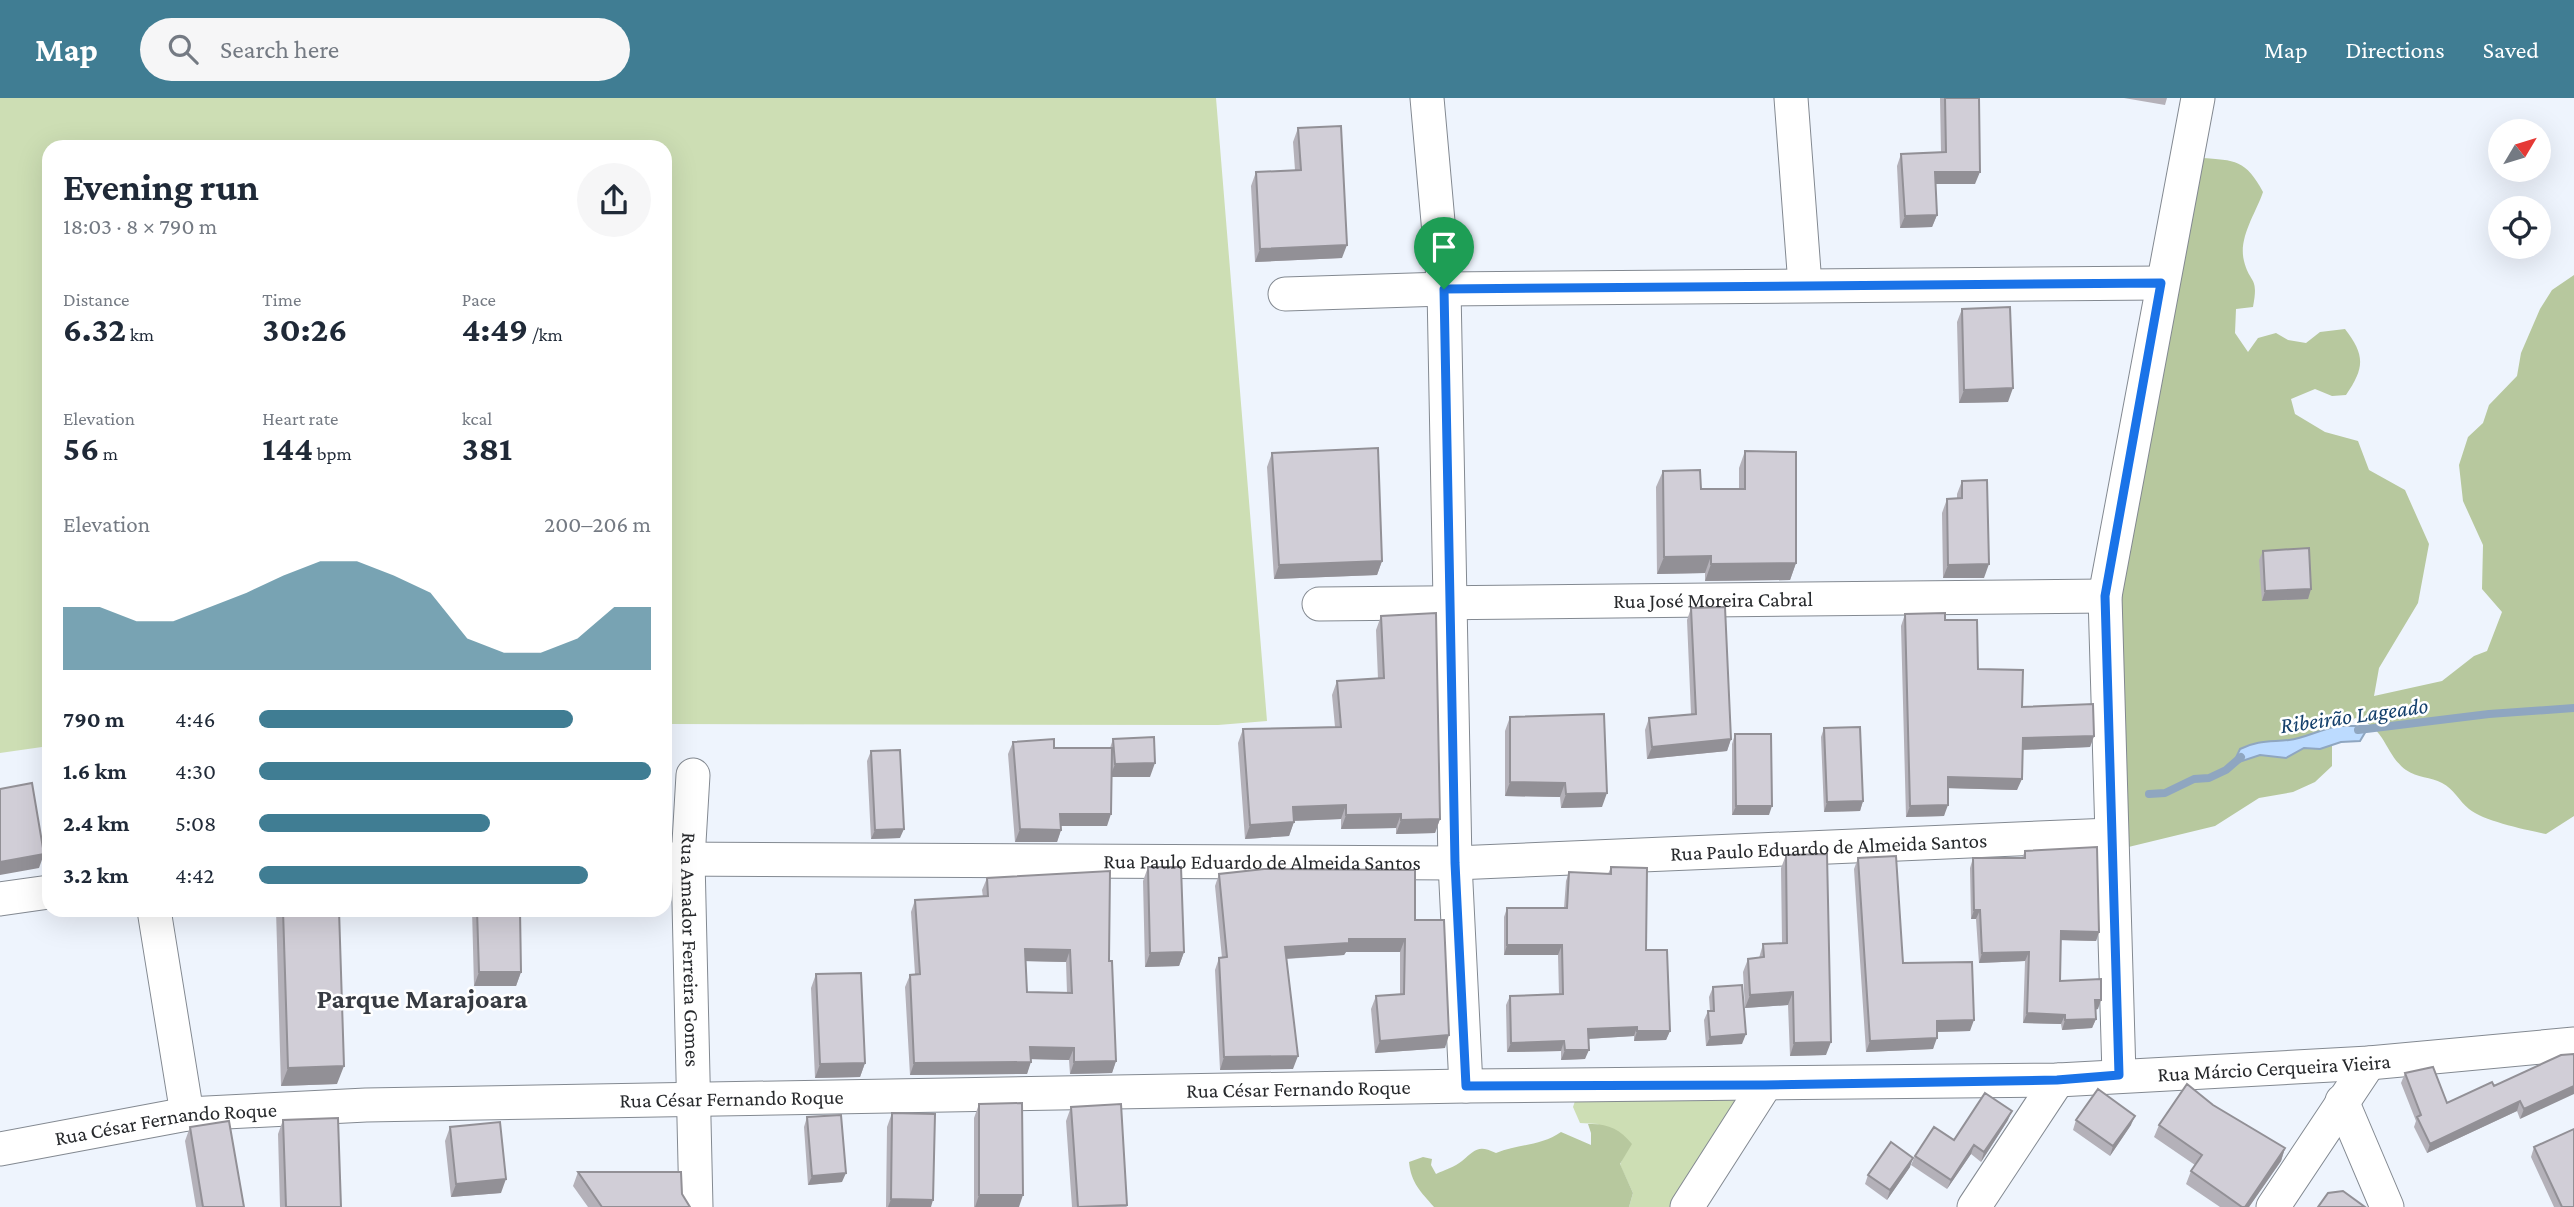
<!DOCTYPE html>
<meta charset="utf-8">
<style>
:root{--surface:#fff;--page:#f6f6f7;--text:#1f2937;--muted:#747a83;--accent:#407d93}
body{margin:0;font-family:"Crimson Pro",serif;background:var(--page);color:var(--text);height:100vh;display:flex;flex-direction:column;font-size:26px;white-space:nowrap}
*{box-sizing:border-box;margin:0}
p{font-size:23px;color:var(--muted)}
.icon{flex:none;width:38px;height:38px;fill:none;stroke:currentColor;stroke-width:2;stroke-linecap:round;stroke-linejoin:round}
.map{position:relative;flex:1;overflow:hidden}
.panel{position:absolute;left:42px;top:42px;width:630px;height:777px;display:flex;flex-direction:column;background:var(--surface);border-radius:21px;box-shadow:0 7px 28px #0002}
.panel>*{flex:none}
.needle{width:46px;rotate:52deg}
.fabs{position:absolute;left:2488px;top:21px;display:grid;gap:14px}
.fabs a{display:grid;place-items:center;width:63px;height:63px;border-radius:50%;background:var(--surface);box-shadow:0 7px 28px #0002;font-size:35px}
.pin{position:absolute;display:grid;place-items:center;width:60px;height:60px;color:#fff;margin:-72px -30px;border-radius:50% 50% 50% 0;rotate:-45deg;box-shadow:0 0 7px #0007}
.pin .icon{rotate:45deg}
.round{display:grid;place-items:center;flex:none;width:74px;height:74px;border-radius:37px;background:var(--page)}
.summary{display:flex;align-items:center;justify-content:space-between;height:119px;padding:0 21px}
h1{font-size:38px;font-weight:700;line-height:52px}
.metrics{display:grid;grid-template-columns:repeat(3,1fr);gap:10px;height:119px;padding:7px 21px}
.metrics div{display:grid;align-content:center}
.metrics b{font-size:35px;font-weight:700}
.metrics small{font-size:19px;font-weight:400}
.metrics p{font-size:19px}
.chart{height:196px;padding:14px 21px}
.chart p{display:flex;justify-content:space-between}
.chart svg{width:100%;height:126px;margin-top:7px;fill:var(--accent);opacity:.7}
ul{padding:0 21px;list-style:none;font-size:23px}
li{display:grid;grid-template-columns:112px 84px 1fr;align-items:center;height:52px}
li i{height:18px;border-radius:9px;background:var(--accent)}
header{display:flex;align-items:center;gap:42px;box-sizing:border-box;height:98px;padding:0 35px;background:var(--accent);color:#fff}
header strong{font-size:33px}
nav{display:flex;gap:38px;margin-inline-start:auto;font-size:24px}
.search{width:490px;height:63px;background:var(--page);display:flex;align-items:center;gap:18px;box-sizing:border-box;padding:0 24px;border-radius:38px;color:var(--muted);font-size:26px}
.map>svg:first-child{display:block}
.green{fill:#cddeb4}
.forest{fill:#b7c89e}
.water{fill:#bcdbff;stroke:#8fa6c0;stroke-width:2}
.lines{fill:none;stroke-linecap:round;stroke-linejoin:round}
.stream{stroke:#8fa6c0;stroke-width:8}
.minor-casing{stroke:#838991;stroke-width:35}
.minor{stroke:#fff;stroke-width:33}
.wall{fill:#b4b1b9;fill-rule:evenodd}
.shaded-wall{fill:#929096}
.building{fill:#d1ced7;stroke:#929096;stroke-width:2;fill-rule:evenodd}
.route-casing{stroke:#fff;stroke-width:14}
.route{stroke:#1a73e8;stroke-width:9}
.labels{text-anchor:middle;stroke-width:5;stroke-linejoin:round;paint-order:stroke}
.street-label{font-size:21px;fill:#27292c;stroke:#fff}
.water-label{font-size:23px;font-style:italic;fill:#133f6b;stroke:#fff}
.district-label{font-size:28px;font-weight:bold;fill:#373b42;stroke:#fff}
</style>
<header>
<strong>Map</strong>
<div class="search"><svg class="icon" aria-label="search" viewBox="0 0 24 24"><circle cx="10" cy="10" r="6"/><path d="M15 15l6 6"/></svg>Search here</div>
<nav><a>Map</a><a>Directions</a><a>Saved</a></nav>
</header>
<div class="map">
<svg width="2574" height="1109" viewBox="0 0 2574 1109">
<rect width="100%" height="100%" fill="#eef4fd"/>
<path class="green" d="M0,0H1216L1267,623L1218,627L665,626V49H49V648L0,655Z
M1765,987L1687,1109H1629L1633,1095L1620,1067L1625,1054L1598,1026L1580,1025L1573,1009L1576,1000Z"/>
<path class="forest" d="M2201,60C2235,62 2246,62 2263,94C2256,115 2238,140 2244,163C2250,187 2259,177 2253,209L2236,211L2235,235L2248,254L2258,240L2276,235L2288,242L2306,245L2320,234L2345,231C2365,257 2365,269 2346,297L2332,298L2315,291L2291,301L2295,316L2325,334L2358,343L2369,372L2405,392L2429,446L2418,505L2379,570L2374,598L2442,583L2474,558L2487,553L2502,514L2482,491L2483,447L2463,403L2459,367L2468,339L2483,325L2489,307L2517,278L2521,255L2540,211L2552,192L2574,177V718L2546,736C2527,732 2483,723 2469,711C2459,703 2454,691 2442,685C2431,679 2417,680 2406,672C2384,656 2386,628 2355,620L2332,647V668L2315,684L2293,694L2259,700L2215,728L2112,753L2105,498Z
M1588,1026C1607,1025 1620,1031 1632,1046L1620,1066L1633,1095L1629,1109H1434C1421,1094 1411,1085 1409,1064L1423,1059L1432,1061L1431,1067L1436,1076C1444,1072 1455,1069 1462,1063C1475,1052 1478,1046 1496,1055C1518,1046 1541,1048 1561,1034L1591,1047V1035Z"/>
<path class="water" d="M2338,628H2369L2360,643L2341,644L2320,651L2304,650L2286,660L2260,657L2233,666L2240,651C2258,642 2270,644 2289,642C2305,640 2321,631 2338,628Z"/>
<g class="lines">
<path class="stream" d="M2358,632L2489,616L2574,610
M2149,696L2165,695L2194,681L2209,680L2226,672L2241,659"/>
<g class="minor-casing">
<g id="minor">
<path d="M1427,0L1444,191L1455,765L1466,988"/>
<path d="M1791,0L1805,187"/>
<path d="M1285,196L1444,191L2161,185"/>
<path id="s1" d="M1319,506L2105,498"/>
<path id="s2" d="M693,677L688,761L696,1109"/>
<path id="s3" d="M665,761L1455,765L2111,737"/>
<path d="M0,801L49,794"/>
<path d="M154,812L187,1016"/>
<path d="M2119,977L2105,498L2198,0"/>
<path d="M2342,1003L2387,1109"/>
<path id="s4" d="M0,1051L187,1016L366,1007L1466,988L2058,982L2369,965L2574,946"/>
<path d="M1687,1109L1765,987"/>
<path d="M1974,1109L2058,982"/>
<path d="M2273,1109L2369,965"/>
</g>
</g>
<use href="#minor" class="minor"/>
</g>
<path class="wall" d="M1940,0H1979L1975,86H1935L1937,117L1932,129L1900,130L1897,68L1901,56L1941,54Z
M2124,0H2167L2165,7Z
M1298,30L1342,160L1255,164L1251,88L1256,74L1295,72L1293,44Z
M1962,211L2008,304L1959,305L1957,224Z
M1745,353L1796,465L1790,482L1705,483V475L1657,476L1656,389L1663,373L1701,391H1739V370Z
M1272,355L1382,463L1377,477L1274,481L1267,369Z
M1962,383L1984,480H1943L1942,415L1947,401L1957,400V396Z
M2263,453L2311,491L2308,501L2262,503L2259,462Z
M1691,510L1731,641L1727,653L1647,661L1645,632L1649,620L1691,616L1687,522Z
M1905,516L1945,522L1978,571L2022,609L2094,638L2090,649L2023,652L2017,692L1948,690L1944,718L1906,719L1901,528Z
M1381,518L1440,721L1435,735L1396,736V730L1341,731V721L1294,723L1289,738L1245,741L1238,645L1243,631L1335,629L1332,597L1337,583L1378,581L1376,532Z
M1510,619L1602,709L1561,710L1560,699L1505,698V633Z
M1824,630L1863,703L1860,713L1824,714L1821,639Z
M1735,636L1769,717H1732V646Z
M1113,641L1150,679H1111L1107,728H1061V732L1057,744H1015L1008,656L1013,644L1054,650H1110Z
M871,653L900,740L871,741L867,663Z
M2025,753L2099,834L2096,843L2061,842L2060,883L2098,911L2095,912L2096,921L2092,930L2062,932L2061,926L2023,925L2025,863L1979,865L1976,821H1971L1970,770L1973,760H2022Z
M1786,757L1826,957L1790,958L1788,907L1745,910L1743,874L1748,861L1759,860L1763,846L1782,845L1781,770Z
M1858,760L1903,865L1970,933L1937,934L1933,951L1866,954L1854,771Z
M1148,769L1184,854L1179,868L1145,869L1143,783Z
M1611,769L1646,852L1670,933L1666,942L1634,943V938L1588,941L1585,961L1561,962V953L1507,954L1506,907L1510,898L1559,896L1558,857H1504V819L1507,810H1564L1566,783L1569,774L1608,776Z
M1219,776L1415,822L1445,950L1375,955L1371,911L1376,898L1400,897V854H1346L1344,857L1286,861L1293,971L1220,972L1215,872L1219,860H1222L1215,788Z
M987,780L1109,863L1116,963L1112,975L1070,976L1069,962L1031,961L1027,976L910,977L905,889L910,877L915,876L911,814L915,802L983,799L982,792ZM1026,863L1066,864L1067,895L1027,894Z
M276,812H339L337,986L281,988Z
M472,812H520L521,874L516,888H474Z
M816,876L865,965L860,979L815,980L811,890Z
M1713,889L1742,946L1706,948L1704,922L1708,913H1710L1709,899Z
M2561,957L2520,1021L2517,1013L2427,1055L2414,1029L2416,1023L2401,985L2405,975L2447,1005L2494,988Z
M979,1006L1019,1109H974V1020Z
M1071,1009L1127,1109H1072L1066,1023Z
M892,1015L931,1109H886L887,1029Z
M807,1019L842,1084L808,1087L804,1029Z
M283,1022L341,1109H280L278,1036Z
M2008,1022L1981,1064L1971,1056L1947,1091L1911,1067L1915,1058Z
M2076,1022L2131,1027L2110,1058L2073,1032Z
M2159,1027L2285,1050L2281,1063L2249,1109H2220L2186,1086L2191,1073L2195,1067L2154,1039Z
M190,1029L244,1109H196L185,1043Z
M450,1029L501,1095L451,1099L445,1043Z
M2534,1049L2574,1109H2554L2531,1059Z
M1910,1069L1887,1102L1865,1086L1868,1077Z
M578,1074L682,1096L690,1109H588L573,1088Z"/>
<path class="shaded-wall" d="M1935,74H1980L1975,86H1930Z
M1937,117L1932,129L1900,130L1905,118Z
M1347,147L1342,160L1255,164L1260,151Z
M2013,290L2008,304L1959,305L1964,292Z
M1711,458L1705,475L1657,476L1664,459Z
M1382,463L1377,477L1274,481L1279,467Z
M1796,465L1790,482L1705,483L1711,466Z
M1989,466L1984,480H1943L1948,467Z
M2311,491L2308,501L2262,503L2265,493Z
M2094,638L2090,649L2019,652L2023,640Z
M1731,641L1727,653L1647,661L1652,649Z
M1155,665L1150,679H1110L1115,666Z
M1948,679L2022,681L2017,692L1944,690Z
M1510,684L1565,685L1560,699L1505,698Z
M1607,695L1602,709L1561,710L1566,696Z
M1863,703L1860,713L1824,714L1827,704Z
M1346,707L1341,721L1288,723L1293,709Z
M1948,707L1944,718L1906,719L1910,708Z
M1736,708H1772L1769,717H1732Z
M1060,716H1111L1107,728H1055Z
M1401,716L1396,730L1341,731L1346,717Z
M1440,721L1435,735L1396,736L1401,722Z
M1294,724L1289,738L1245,741L1250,727Z
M904,731L900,740L871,741L875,732Z
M1020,731L1061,732L1057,744H1015Z
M44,756L39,770L0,777V764Z
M1974,812H1980L1976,821H1971Z
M2061,833L2099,834L2096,843L2058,842Z
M1349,841H1405L1400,854H1346L1344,857L1280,861L1285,849Z
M1507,847H1562L1558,857H1504Z
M1025,851L1070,852L1066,864L1021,863Z
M1184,854L1179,868L1145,869L1150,855Z
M2029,854L2025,863L1979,865L1982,855Z
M479,874H521L516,888H474Z
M1793,894L1788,907L1745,910L1750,897Z
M2095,902H2101L2098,911L2091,912Z
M2027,915L2065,917L2061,926L2023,925Z
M2096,921L2092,930L2062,932L2065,922Z
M1974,922L1970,933L1933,934L1937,923Z
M1637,929L1634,938L1585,941L1588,931Z
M1637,933H1670L1666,942L1634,943Z
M1746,936L1742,946L1706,948L1710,939Z
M1449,937L1445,950L1375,955L1380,943Z
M1937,940L1933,951L1866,954L1870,943Z
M1564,943L1561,953L1507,954L1511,945Z
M1831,944L1826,957L1790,958L1794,945Z
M1030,949L1074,950L1069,962L1026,961Z
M1565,952H1589L1585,961L1561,962Z
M1298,958L1293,971L1220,972L1224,959Z
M1116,963L1112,975L1070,976L1074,964Z
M1031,964L1027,976L910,977L914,965Z
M865,965L860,979L815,980L820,966Z
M344,968L337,986L281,988L288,970Z
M2574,988V996L2520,1021L2524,1011Z
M2520,1003L2517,1013L2427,1055L2430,1046Z
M2012,1013L2008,1022L1981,1064L1984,1054Z
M2135,1018L2131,1027L2110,1058L2113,1048Z
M1974,1047L1971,1056L1947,1091L1951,1082Z
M2285,1050L2281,1063L2249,1109H2245Z
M1913,1060L1910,1069L1887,1102L1890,1092Z
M846,1075L842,1084L808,1087L812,1078Z
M506,1081L501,1095L451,1099L456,1086Z
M979,1097H1023L1019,1109H975Z
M891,1101L933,1102L931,1109H888Z"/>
<path class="building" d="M1945,0H1979L1980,74H1935L1937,117L1905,118L1901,56L1946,54Z
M1341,28L1347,147L1260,151L1256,74L1301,72L1298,30Z
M2010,209L2013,290L1964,292L1962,211Z
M1378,350L1382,463L1279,467L1272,355Z
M1745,353L1796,354V465L1711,466V458L1664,459L1663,373L1700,372L1701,391H1745Z
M1987,382L1989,466L1948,467L1947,401L1962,400V383Z
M2309,450L2311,491L2265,493L2263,453Z
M1725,509L1731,641L1652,649L1649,620L1696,616L1691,510Z
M1436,515L1440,721L1401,722V716L1346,717V707L1293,709L1294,724L1250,727L1243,631L1341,629L1337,583L1384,580L1381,518Z
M1945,515V522H1977L1978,571L2023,572L2022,609L2093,606L2094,638L2023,640L2022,681L1948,679V707L1910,708L1905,516Z
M1604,616L1607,695L1566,696L1565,685L1510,684V619Z
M1860,629L1863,703L1827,704L1824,630Z
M1735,636H1771L1772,708H1736Z
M1154,639L1155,665L1115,666L1113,641Z
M1054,641V650H1112L1111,716H1060L1061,732L1020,731L1013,644Z
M900,652L904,731L875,732L871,653Z
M32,685L44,756L0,764V691Z
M2097,749L2099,834L2061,833L2060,883L2101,881V902H2095L2096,921L2065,922V917L2027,915L2029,854L1982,855L1980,812H1974L1973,760H2025V753Z
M1827,756L1831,944L1794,945L1793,894L1750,897L1748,861L1764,859L1763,846L1787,845L1786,757Z
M1896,758L1903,865L1972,864L1974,922L1937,923V940L1870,943L1858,760Z
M1148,769H1181L1184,854L1150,855Z
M1611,769L1647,770L1646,852H1667L1670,933H1637V929L1588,931L1589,952H1565L1564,943L1511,945L1510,898L1563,896L1562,847H1507V810H1567L1569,774L1611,776Z
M1264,771L1415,772V822H1444L1449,937L1380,943L1376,898L1404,896L1405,841H1349V845L1285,849L1298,958L1224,959L1219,860L1227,859L1219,776Z
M1110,773L1109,863H1112L1116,963L1074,964V950L1030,949L1031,964L914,965L910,877L920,876L915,802L988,798L987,780ZM1025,851L1070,852L1072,895L1027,894Z
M283,812H339L344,968L288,970Z
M477,812H520L521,874H479Z
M861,875L865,965L820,966L816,876Z
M1742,887L1746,936L1710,939L1708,913H1714L1713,889Z
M2574,956V988L2524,1011L2520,1003L2430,1046L2417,1019L2421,1017L2405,975L2433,969L2447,1005L2492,984L2494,988L2561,957Z
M2187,986L2213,1007L2285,1050L2245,1109H2242L2191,1073L2202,1057L2159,1027Z
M2098,991L2135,1018L2113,1048L2076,1022Z
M1985,995L2012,1013L1984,1054L1974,1047L1951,1082L1915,1058L1934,1029L1954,1042Z
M1022,1005L1023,1097H979V1006Z
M1121,1006L1127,1107L1078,1109L1071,1009Z
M892,1015L935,1016L933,1102L891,1101Z
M841,1017L846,1075L812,1078L807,1019Z
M338,1020L341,1109H286L283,1022Z
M229,1023L244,1109H203L190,1029Z
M500,1024L506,1081L456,1086L450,1029Z
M2574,1031V1109H2562L2534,1049Z
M1891,1044L1913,1060L1890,1092L1868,1077Z
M578,1074H681L682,1096L690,1109H602Z
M2343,1093L2365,1109H2318L2328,1095Z"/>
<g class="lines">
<g class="route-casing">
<path id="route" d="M2161,185L2105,498L2119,977L2057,982L1765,987L1466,988L1455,765L1444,191Z"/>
</g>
<use href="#route" class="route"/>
</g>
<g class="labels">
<g class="street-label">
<text dy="7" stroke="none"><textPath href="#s1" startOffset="394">Rua José Moreira Cabral</textPath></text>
<text dy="7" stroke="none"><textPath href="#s3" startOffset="1164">Rua Paulo Eduardo de Almeida Santos</textPath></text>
<text dy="7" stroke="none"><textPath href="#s3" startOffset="597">Rua Paulo Eduardo de Almeida Santos</textPath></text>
<text dy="7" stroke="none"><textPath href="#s2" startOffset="175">Rua Amador Ferreira Gomes</textPath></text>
<text dy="7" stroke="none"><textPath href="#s4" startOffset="2278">Rua Márcio Cerqueira Vieira</textPath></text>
<text dy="7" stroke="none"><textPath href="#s4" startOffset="1302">Rua César Fernando Roque</textPath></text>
<text dy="7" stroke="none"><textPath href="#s4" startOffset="735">Rua César Fernando Roque</textPath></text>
<text dy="7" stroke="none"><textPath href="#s4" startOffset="168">Rua César Fernando Roque</textPath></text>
</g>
<g class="water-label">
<text transform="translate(2354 617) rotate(-8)" y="8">Ribeirão Lageado</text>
</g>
<g class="district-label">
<text x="422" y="910">Parque Marajoara</text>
</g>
</g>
</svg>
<div class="fabs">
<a><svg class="needle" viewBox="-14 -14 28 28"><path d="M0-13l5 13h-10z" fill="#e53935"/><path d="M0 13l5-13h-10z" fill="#747a83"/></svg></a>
<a><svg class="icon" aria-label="locate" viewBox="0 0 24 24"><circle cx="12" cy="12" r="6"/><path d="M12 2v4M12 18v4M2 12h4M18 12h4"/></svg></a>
</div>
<div class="pin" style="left:1444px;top:191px;background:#1e9e55"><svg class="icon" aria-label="arrive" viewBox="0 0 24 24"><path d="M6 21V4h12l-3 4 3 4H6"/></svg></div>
<section class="panel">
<div class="summary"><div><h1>Evening run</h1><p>18:03 · 8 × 790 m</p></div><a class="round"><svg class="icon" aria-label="share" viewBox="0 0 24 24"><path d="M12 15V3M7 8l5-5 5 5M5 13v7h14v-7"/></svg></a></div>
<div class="metrics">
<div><p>Distance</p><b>6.32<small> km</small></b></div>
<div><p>Time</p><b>30:26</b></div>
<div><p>Pace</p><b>4:49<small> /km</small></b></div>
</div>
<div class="metrics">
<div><p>Elevation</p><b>56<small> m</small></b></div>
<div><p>Heart rate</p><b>144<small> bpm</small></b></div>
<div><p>kcal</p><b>381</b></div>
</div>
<div class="chart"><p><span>Elevation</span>200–206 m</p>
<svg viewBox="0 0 160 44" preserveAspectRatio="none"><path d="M0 44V22L10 22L20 27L30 27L40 22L50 17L60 11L70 6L80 6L90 11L100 17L110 33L120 38L130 38L140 33L150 22L160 22V44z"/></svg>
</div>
<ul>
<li><b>790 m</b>4:46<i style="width:80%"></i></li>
<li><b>1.6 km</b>4:30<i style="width:100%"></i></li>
<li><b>2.4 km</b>5:08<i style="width:59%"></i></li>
<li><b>3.2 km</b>4:42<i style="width:84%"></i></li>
</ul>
</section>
</div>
